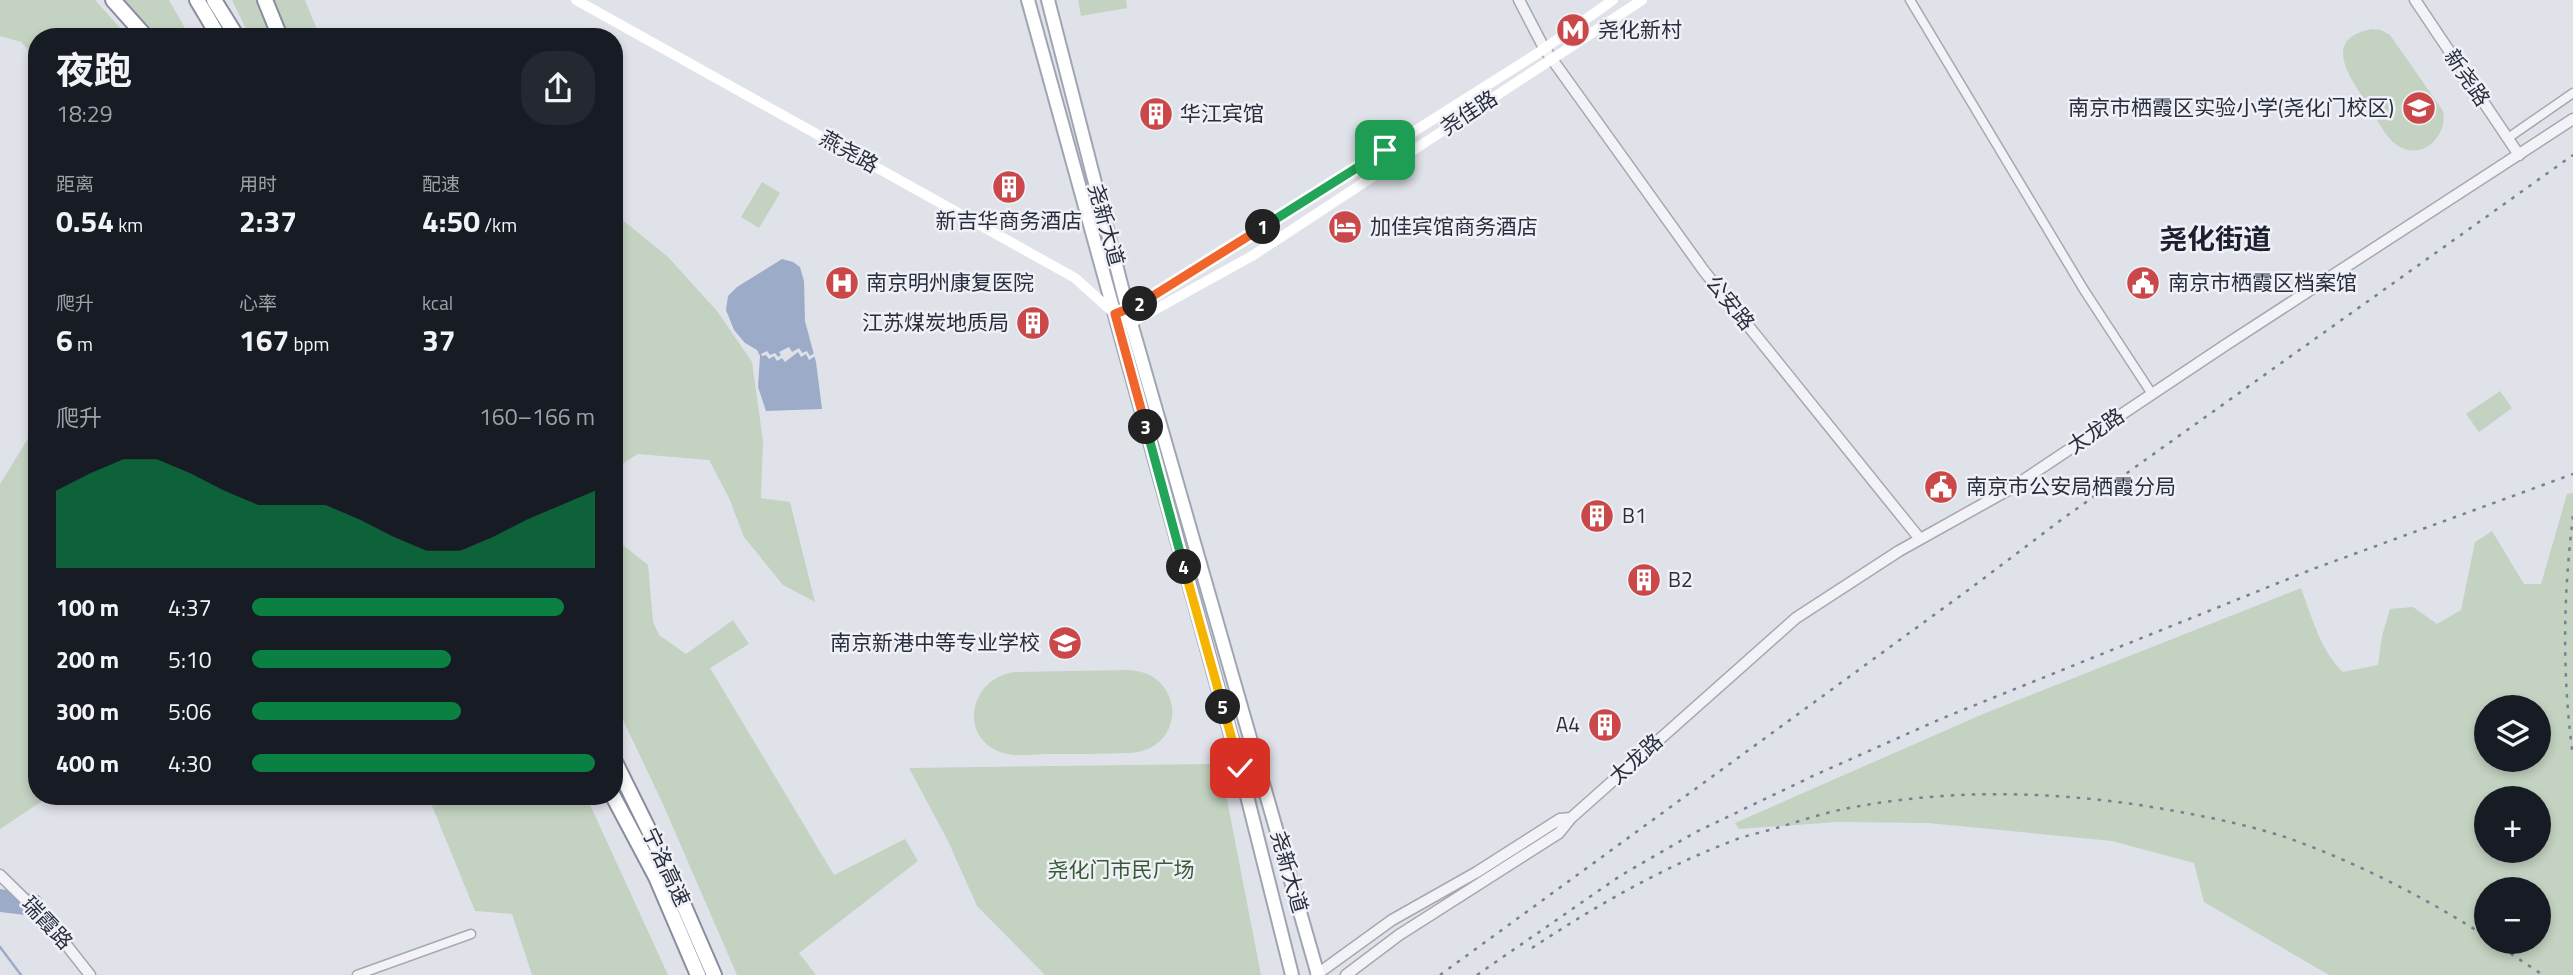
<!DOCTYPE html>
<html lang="zh">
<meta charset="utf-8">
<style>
:root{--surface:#171b24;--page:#242831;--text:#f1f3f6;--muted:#9ea1a6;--accent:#0b8043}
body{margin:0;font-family:"Titillium Web","Noto Sans SC",sans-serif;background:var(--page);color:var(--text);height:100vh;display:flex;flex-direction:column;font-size:26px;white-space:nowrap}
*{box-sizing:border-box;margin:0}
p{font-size:23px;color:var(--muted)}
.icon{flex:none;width:38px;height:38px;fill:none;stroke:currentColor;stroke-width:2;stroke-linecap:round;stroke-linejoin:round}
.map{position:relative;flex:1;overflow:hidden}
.side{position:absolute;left:28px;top:28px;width:595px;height:777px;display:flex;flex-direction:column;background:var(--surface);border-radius:28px;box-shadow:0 4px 10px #0003}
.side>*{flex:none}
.tools{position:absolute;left:2474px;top:695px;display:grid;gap:14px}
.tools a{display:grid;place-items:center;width:77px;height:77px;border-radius:50%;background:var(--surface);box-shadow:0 4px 10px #0003;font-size:35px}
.pin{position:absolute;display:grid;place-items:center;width:60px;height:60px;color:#fff;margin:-30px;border-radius:14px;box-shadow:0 4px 10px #0006}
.km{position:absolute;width:35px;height:35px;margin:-18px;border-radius:50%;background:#222;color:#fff;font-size:19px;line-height:35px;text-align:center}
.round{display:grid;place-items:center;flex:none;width:74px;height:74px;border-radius:28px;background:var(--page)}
.headline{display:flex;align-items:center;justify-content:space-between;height:119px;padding:0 28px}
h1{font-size:38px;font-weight:700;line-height:52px}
.metrics{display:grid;grid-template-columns:repeat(3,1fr);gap:10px;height:119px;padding:7px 28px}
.metrics div{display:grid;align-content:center}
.metrics b{font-size:30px;font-weight:700}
.metrics small{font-size:19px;font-weight:400}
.metrics p{font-size:19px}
.chart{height:196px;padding:14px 28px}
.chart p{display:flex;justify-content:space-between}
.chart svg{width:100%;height:126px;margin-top:7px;fill:var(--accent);opacity:.7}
ul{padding:0 28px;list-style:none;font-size:23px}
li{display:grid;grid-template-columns:112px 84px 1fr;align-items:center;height:52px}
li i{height:18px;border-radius:9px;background:var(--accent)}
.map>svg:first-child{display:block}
.green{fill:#c3d2c1;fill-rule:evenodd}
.water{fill:#9cabc8}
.pier{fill:#e0e2e9}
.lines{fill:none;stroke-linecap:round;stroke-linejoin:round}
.stream{stroke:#9cabc8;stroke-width:2.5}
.minor-casing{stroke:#a5a8b3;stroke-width:11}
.tertiary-casing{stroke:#a5a8b3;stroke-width:13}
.primary-casing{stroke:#a0a5b4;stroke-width:16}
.motorway-casing{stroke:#888d9f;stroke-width:18}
.minor{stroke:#f3f3f7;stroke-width:8}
.tertiary{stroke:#f3f3f7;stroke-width:10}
.secondary{stroke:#fff;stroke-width:10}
.primary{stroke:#fff;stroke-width:12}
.motorway{stroke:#fff;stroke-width:14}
.rail{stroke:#7a7f92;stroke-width:2.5;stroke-dasharray:3.5 7;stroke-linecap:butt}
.split-1-casing{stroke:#fff;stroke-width:14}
.split-2-casing{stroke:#fff;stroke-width:14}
.split-3-casing{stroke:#fff;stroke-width:14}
.split-4-casing{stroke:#fff;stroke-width:14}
.split-5-casing{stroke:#fff;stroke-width:14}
.split-6-casing{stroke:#fff;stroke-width:14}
.split-1{stroke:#22a559;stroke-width:9}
.split-2{stroke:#f0652b;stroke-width:9}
.split-3{stroke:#f0652b;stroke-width:9}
.split-4{stroke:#22a559;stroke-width:9}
.split-5{stroke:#f5b400;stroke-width:9}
.split-6{stroke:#f5b400;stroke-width:9}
.labels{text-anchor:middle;stroke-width:5;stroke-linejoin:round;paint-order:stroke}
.poi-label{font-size:21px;fill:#292e3f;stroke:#eff1f6;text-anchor:start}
.street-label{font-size:21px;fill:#292e3f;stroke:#eff1f6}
.park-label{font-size:21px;fill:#385b37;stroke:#eff1f6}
.district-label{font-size:28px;font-weight:bold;fill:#1b1f30;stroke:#eff1f6}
</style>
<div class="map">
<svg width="2573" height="975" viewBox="0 0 2573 975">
<rect width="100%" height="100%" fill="#e0e2e9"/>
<path class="green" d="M0,0H95L128,37H37V60L21,42L0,36Z
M118,0H169L190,37H150Z
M232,0H257L271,37H250Z
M272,0H305L320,37H287Z
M1078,0H1126L1127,8L1081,16Z
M2372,29L2381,30L2390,35L2443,111C2448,134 2425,160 2400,147C2387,140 2378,121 2370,108C2353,82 2318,39 2372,29Z
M762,182L780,193L759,228L741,217Z
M614,213L668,257L717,311L752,362L763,441L761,498L790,502L815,602L783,585L744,537L729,498L709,460L638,454L614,469Z
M2500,391L2512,408L2479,432L2466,414Z
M37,424V796H50L0,829V484Z
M2573,493V975H2329L2204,902L2194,863L2112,841L1928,823L1838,822L1739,829L1735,823L1983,714L2301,588C2312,617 2320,650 2343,672L2378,665L2382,636L2390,609L2413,607L2437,624L2461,610L2475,542L2492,531L2524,584H2541L2567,494ZM2487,707H2539V760H2487ZM2487,798H2539V850H2487ZM2487,889H2539V942H2487Z
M614,538L648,565L653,622L659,635L686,654L733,620L749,644L710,668L834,875L905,839L918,861L799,953L816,975H737L662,802L614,701Z
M1129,670C1186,673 1187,750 1130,753C1101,754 1072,754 1043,754C1030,755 1013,757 1000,752C957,735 971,677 1015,672Z
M1210,764L1223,779L1261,975H1045L977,906L948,841L909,768Z
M428,796H586L668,975H532L512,914L475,911Z"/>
<path class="water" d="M782,259L793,262L800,267L804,281L805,321L816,362L822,409L766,411L758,387L760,356L757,350L745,343L734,330L726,310L728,296L737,287Z
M0,889L39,895L42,899L41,913L34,916L0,912Z"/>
<path class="pier" d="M789,347L792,352L799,348L802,353L807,351L810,356L816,352L817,355L809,360L806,354L801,357L798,352L785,362L782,358L777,361L774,356L769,359L766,355L762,356L761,354L767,351L770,355L775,353L778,357L781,355L779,352Z"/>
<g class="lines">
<path class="stream" d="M0,947L21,975"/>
<g class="minor-casing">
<path id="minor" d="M1910,0L2084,290L2152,394
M2508,138L2573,93
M357,975L471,934"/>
</g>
<g class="tertiary-casing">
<path id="tertiary" d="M1519,0L1544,48L1704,271L1920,539
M2415,0L2519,155
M0,875L50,924L90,975
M1316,975L1392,920L1477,872L1560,819L1571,818
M1346,975L1399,935L1559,833L1571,818L1796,618L1899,551L2010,489L2224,346L2573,119"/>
</g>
<g class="primary-casing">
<path id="primary" d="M1028,0L1240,768L1292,975
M1048,0L1131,323L1318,975"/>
</g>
<g class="motorway-casing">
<path id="motorway" d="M113,0L146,37
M197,0L219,37
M214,0L237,37
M265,0L280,37
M614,760L668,869L714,975
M613,796L656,877L698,975"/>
</g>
<use href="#minor" class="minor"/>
<use href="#tertiary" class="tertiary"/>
<path class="secondary" d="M576,0L1075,278L1115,314L1131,323L1252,256L1642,0
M1123,312L1157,294L1538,53L1613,0"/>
<use href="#primary" class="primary"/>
<use href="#motorway" class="motorway"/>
<path class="rail" d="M2573,516C2563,599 2562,674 2573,757
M2493,942L2543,975
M1532,948C1594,907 1658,870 1727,843C1745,835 1765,832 1783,826C1803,820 1824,813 1844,809C1953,787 2066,791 2175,811C2213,818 2252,826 2288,838C2358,863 2424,897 2487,937
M1440,975L1971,588L2061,520L2573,155
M1477,975L1620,876L1696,832L1815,775L1943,718L2313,569L2573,474"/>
</g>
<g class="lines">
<g class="split-1-casing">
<path id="split-1" d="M1263,227L1385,150"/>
</g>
<g class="split-2-casing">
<path id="split-2" d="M1140,304L1263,227"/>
</g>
<g class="split-3-casing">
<path id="split-3" d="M1140,304L1115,314L1146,427"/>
</g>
<g class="split-4-casing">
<path id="split-4" d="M1146,427L1184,567"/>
</g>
<g class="split-5-casing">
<path id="split-5" d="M1184,567L1223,707"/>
</g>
<g class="split-6-casing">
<path id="split-6" d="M1223,707L1240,768"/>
</g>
<use href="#split-1" class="split-1"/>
<use href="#split-2" class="split-2"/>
<use href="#split-3" class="split-3"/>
<use href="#split-4" class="split-4"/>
<use href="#split-5" class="split-5"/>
<use href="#split-6" class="split-6"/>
</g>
<defs>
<g id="metro-disc" transform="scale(1.75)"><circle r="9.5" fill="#ca4849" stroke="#eff1f6"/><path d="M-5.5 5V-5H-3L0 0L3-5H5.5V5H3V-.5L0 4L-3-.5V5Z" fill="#fff"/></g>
<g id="school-disc" transform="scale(1.75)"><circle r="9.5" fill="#ca4849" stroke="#eff1f6"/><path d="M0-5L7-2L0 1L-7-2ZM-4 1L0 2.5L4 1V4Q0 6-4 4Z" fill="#fff"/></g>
<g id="building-disc" transform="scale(1.75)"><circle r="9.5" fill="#ca4849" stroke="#eff1f6"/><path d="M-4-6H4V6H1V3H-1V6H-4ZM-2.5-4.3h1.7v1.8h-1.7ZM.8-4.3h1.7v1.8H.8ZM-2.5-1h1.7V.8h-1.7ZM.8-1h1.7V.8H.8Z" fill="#fff"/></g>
<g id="hotel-disc" transform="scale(1.75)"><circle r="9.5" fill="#ca4849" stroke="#eff1f6"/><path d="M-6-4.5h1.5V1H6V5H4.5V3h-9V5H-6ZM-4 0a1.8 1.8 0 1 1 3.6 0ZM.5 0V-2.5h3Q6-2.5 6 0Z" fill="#fff"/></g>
<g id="hospital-disc" transform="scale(1.75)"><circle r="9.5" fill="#ca4849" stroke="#eff1f6"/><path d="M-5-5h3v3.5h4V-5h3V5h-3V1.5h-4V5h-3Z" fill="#fff"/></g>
<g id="civic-disc" transform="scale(1.75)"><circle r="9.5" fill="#ca4849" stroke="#eff1f6"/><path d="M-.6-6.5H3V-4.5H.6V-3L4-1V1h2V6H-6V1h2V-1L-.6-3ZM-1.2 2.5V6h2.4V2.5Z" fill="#fff"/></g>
</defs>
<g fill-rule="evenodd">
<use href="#metro-disc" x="1573" y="30"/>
<use href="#school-disc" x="2419" y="108"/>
<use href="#building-disc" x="1156" y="114"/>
<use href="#building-disc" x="1009" y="187"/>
<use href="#hotel-disc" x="1345" y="227"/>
<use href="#hospital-disc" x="842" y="283"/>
<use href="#civic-disc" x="2143" y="283"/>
<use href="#building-disc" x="1033" y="323"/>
<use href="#civic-disc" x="1941" y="487"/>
<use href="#building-disc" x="1597" y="516"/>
<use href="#building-disc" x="1644" y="580"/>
<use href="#school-disc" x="1065" y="643"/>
<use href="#building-disc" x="1605" y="725"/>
</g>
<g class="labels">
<g class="poi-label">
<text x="1598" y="37">尧化新村</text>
<text x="2394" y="115" text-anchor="end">南京市栖霞区实验小学(尧化门校区)</text>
<text x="1180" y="121">华江宾馆</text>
<text x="1009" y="228" text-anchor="middle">新吉华商务酒店</text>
<text x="1370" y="234">加佳宾馆商务酒店</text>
<text x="866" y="290">南京明州康复医院</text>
<text x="2168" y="290">南京市栖霞区档案馆</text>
<text x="1009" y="330" text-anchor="end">江苏煤炭地质局</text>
<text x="1966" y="494">南京市公安局栖霞分局</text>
<text x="1622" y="523">B1</text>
<text x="1668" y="587">B2</text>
<text x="1040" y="650" text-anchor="end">南京新港中等专业学校</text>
<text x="1580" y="732" text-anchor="end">A4</text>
</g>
<g class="street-label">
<text transform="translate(2467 78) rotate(56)" y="7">新尧路</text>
<text transform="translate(1469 113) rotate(-33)" y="7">尧佳路</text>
<text transform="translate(849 152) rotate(29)" y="7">燕尧路</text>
<text transform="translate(1106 225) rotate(75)" y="7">尧新大道</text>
<text transform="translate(1730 303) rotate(51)" y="7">公安路</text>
<text transform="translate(2096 431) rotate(-34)" y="7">太龙路</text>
<text transform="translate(1636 759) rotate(-42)" y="7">太龙路</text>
<text transform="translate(666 867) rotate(65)" y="7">宁洛高速</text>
<text transform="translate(1289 872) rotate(74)" y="7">尧新大道</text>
<text transform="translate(47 923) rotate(47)" y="7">瑞霞路</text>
</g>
<g class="park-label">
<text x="1121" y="877">尧化门市民广场</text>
</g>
<g class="district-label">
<text x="2215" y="249">尧化街道</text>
</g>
</g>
</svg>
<div class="tools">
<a><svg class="icon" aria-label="layers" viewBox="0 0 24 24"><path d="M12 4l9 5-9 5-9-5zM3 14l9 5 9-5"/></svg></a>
<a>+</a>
<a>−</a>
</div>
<div class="pin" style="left:1385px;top:150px;background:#1e9e55"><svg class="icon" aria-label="arrive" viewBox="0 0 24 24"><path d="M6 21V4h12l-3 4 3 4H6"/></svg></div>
<div class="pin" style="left:1240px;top:768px;background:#d93025"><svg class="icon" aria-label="check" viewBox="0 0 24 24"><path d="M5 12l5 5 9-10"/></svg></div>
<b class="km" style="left:1263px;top:227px">1</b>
<b class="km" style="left:1140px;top:304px">2</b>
<b class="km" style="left:1146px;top:427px">3</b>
<b class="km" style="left:1184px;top:567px">4</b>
<b class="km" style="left:1223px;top:707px">5</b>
<section class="side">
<div class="headline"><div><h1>夜跑</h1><p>18:29</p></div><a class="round"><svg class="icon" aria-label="share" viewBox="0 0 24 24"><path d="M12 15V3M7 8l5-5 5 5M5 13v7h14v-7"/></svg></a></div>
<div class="metrics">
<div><p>距离</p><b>0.54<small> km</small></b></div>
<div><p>用时</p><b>2:37</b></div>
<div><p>配速</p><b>4:50<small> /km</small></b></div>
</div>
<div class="metrics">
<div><p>爬升</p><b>6<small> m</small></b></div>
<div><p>心率</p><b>167<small> bpm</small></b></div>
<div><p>kcal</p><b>37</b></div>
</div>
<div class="chart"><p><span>爬升</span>160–166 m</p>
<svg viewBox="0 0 160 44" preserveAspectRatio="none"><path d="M0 44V17L10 11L20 6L30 6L40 11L50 17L60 22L70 22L80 22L90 27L100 33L110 38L120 38L130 33L140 27L150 22L160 17V44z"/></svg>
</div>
<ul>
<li><b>100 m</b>4:37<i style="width:91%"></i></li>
<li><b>200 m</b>5:10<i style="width:58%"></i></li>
<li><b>300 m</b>5:06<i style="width:61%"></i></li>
<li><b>400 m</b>4:30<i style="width:100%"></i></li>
</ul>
</section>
</div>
